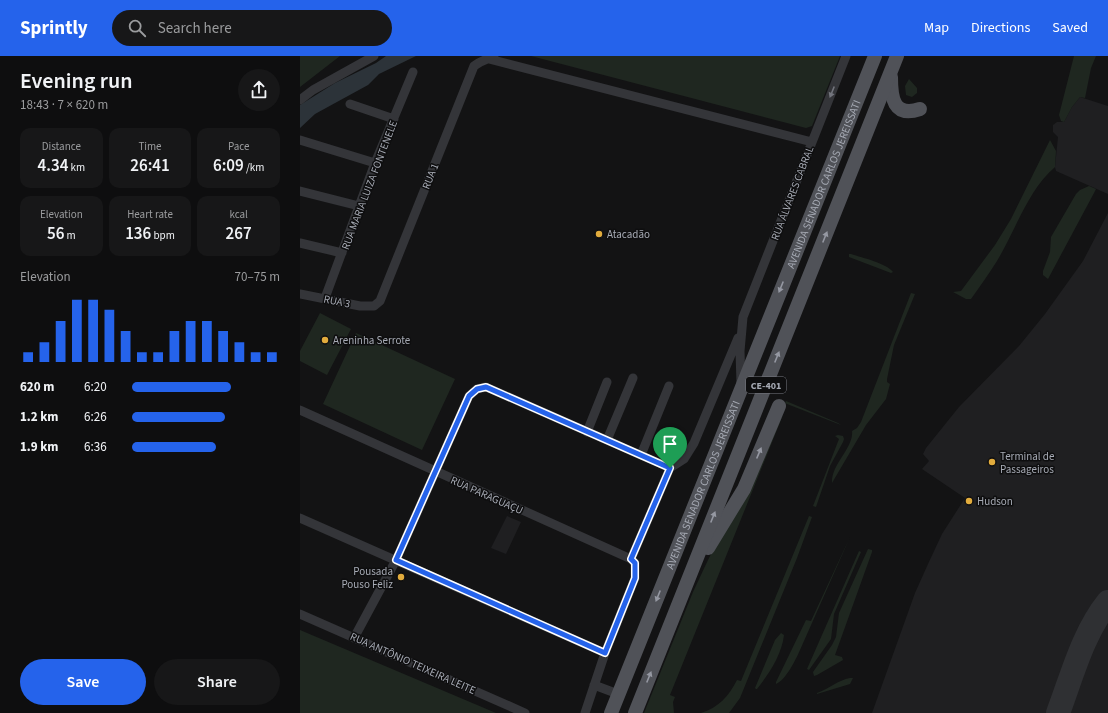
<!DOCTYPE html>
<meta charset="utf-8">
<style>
:root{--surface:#0e0e0f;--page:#171718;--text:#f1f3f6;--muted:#9b9c9e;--accent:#2563eb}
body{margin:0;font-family:"Source Sans 3",sans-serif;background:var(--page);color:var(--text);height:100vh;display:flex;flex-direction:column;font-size:15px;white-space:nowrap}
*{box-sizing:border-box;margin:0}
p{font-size:13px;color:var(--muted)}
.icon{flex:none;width:22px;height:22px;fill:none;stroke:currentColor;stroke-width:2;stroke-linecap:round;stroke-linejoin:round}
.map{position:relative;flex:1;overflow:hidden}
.side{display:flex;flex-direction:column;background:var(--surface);width:300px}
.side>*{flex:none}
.pin{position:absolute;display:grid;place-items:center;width:34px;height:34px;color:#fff;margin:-41px -17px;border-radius:50% 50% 50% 0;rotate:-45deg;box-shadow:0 0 4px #0007}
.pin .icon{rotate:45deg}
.round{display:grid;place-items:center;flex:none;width:42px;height:42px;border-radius:21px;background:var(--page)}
.headline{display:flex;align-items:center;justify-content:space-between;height:68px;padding:0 20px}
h1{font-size:22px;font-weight:600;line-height:30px}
.metrics{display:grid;grid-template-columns:repeat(3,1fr);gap:6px;height:68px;padding:4px 20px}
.metrics div{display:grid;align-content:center;border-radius:10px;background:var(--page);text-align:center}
.metrics b{font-size:17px;font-weight:600}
.metrics small{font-size:11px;font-weight:400}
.metrics p{font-size:11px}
.chart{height:112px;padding:8px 20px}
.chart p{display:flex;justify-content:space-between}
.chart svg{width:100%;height:72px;margin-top:4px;stroke:var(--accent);stroke-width:6}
.button{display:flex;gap:8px;margin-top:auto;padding:8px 20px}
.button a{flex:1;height:46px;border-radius:24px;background:var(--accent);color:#fff;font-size:16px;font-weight:600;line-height:46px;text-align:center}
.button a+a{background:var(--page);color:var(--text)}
ul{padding:0 20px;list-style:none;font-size:13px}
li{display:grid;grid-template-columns:64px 48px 1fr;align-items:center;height:30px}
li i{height:10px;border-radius:5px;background:var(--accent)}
header{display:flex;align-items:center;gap:24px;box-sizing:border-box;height:56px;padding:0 20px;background:var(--accent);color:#fff}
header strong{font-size:19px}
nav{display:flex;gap:22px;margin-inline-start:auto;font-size:14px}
.search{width:280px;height:36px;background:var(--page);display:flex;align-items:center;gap:10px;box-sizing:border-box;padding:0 14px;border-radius:22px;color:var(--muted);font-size:15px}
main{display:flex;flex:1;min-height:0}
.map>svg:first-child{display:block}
.built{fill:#1f1f21}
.green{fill:#1f2720}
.water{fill:#2c3339}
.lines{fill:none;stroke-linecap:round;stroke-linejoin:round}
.taxiway{stroke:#2f3033;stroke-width:24}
.minor{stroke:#343539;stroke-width:9}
.primary{stroke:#505258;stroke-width:14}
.oneway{fill:#73757d}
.oneway2{fill:#9598a2}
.route-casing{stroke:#fff;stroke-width:8}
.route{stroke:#2563eb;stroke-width:5}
.poi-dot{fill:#e2ac3d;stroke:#0e0e0f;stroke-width:1.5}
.labels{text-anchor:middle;stroke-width:3;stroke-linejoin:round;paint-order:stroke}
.shield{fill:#0e0e0f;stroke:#787b82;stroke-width:1}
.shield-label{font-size:10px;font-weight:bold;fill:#a6aab4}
.street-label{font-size:11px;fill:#a6aab4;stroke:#0e0e0f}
.poi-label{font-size:11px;fill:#a6aab4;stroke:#0e0e0f;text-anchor:start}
</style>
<header>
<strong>Sprintly</strong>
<div class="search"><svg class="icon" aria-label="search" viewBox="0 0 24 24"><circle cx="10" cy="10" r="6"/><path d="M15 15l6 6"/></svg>Search here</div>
<nav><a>Map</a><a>Directions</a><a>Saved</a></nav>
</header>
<main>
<section class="side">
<div class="headline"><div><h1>Evening run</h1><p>18:43 · 7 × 620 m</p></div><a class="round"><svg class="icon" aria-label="share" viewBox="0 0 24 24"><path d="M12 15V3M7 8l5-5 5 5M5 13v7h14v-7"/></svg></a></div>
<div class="metrics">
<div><p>Distance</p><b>4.34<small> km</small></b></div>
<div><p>Time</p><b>26:41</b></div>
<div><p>Pace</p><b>6:09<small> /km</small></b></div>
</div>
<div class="metrics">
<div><p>Elevation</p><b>56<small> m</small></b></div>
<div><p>Heart rate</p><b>136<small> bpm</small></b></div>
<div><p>kcal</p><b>267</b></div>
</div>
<div class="chart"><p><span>Elevation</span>70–75 m</p>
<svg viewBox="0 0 160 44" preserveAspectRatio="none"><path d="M5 44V38M15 44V32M25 44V19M35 44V6M45 44V6M55 44V12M65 44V25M75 44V38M85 44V38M95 44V25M105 44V19M115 44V19M125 44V25M135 44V32M145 44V38M155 44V38"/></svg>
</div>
<ul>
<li><b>620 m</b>6:20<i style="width:67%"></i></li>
<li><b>1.2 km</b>6:26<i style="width:63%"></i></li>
<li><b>1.9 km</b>6:36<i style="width:57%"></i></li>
</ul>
<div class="button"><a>Save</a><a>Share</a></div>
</section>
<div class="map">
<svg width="808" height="657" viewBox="0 0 808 657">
<rect width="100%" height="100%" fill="#131314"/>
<path class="built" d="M780,41L808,50V138L756,115L755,111L758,81L753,76V69L757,66H764L772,51Z
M808,157V657H572L615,537L628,508L642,478L665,442L622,413L629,405L623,398L626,392L659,351L719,290L745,258L783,205Z
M207,460L221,466L206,498L191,492Z"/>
<path class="green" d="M0,0H40L0,31Z
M231,0H540L512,70L506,72Z
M774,0H796L791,12L785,42L780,41L772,51L764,66L761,65L759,59Z
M609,23L617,32V37L612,41L606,39L605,30Z
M750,84L756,95L755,111C728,134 715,175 697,205C689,218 680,230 671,243H666L653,236L661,235L695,189L711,163Z
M789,130L796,133L794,137L748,223L743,219V215L750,196L751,181L776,138L780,134Z
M549,198H551C563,202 586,207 593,216L591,217L549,201Z
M611,237L615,238L594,289L587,323V326L590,328L586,343L566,369L532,427C531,408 554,392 552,375L557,372L561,366Z
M20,257L51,273L27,319L0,305V295Z
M56,277L155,323L122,394L23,348Z
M486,345L538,367L541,369L487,348L485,347Z
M483,359L370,639L375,641L373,646L374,657H344L393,536L408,504Z
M538,379L543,380L544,383L543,386L530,410L516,451L513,450L539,383L535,380Z
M509,460L512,461L497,502L440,642L429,657H401C418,652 429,640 437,624L441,625Z
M550,481L500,594C496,603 486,624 476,628V626L506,564L511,565Z
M568,493L572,494V496L535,599L542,601L543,604L517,619L514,620L513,616L532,589L536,581L539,557Z
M559,495L561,496L534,558L531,583L509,614L507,613Z
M0,574L196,657H0Z
M481,577L484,579C482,598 469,618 457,633H456L455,632L475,584Z
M550,622H553L550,628L517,638V637C529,633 538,624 550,622Z"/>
<path class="water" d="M86,0H116L79,18L68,29L15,58L0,72V49L35,27L76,7Z"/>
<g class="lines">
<path class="taxiway" d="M758,657C772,620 783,577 808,546"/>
<path class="minor" d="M189,3L512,86
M0,44L13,34L74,0
M50,48L94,63
M0,84L75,107
M0,135L59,150
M0,187L42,197
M0,238L60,250H74L80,245L174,10C181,4 187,4 194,0
M25,242L75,107L113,16
M441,327L440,295L443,261L546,0
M0,354L331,503L335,507V522L305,597L285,657
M287,376L307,326
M307,384L333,322
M341,399L369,330
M0,462L305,597
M331,503L370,412L384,403L394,387L438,282
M0,558L225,657
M54,582L96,504L169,340L177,333L186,331L370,412
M294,629L318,638"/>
<g class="primary">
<path d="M591,21C591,41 593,62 620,53"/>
<path d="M408,492L444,433L479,350"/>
<path id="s1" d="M311,657L575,0"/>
<path d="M335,657L597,0"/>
</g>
</g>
<defs><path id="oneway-solid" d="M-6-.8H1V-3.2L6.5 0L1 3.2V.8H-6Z"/></defs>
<use class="oneway" href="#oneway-solid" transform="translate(532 36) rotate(112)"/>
<g class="oneway2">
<use href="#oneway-solid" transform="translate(525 181) rotate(-68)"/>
<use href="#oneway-solid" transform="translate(481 231) rotate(112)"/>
<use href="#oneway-solid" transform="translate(477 301) rotate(-68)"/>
<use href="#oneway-solid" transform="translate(459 397) rotate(-67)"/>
<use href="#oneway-solid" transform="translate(413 461) rotate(-68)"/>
<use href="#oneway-solid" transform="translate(358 540) rotate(112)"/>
<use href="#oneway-solid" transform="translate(349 621) rotate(-68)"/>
</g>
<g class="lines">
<g class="route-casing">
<path id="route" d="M186,331L370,412L331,503L335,507V522L305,597L96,504L169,340L177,333Z"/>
</g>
<use href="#route" class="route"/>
</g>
<g class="poi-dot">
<circle cx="299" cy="178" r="4"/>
<circle cx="25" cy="284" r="4"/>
<circle cx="692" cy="406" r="4"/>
<circle cx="669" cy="445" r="4"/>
<circle cx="101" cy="521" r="4"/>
</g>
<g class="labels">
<rect class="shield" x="446" y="321" width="40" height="16" rx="3"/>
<g class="shield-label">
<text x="466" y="333">CE-401</text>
</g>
<g class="street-label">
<text transform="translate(130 120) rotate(-68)" y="4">RUA 1</text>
<text dy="4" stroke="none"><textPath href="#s1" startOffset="570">AVENIDA SENADOR CARLOS JEREISSATI</textPath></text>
<text transform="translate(69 129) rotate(-69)" y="4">RUA MARIA LUIZA FONTENELE</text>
<text transform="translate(492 137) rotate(-69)" y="4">RUA ÁLVARES CABRAL</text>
<text transform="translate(37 245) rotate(12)" y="4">RUA 3</text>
<text dy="4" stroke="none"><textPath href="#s1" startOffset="246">AVENIDA SENADOR CARLOS JEREISSATI</textPath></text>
<text transform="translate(187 439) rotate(24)" y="4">RUA PARAGUAÇU</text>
<text transform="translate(113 607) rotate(24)" y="4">RUA ANTÔNIO TEIXEIRA LEITE</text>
</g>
<g class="poi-label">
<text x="307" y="182">Atacadão</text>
<text x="33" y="288">Areninha Serrote</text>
<text x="700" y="404">Terminal de<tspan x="700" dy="13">Passageiros</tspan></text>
<text x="677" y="449">Hudson</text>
<text x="93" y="519" text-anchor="end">Pousada<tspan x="93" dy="13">Pouso Feliz</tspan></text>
</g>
</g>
</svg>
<div class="pin" style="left:370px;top:412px;background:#1e9e55"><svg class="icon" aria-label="arrive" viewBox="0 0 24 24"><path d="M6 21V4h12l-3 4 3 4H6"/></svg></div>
</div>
</main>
